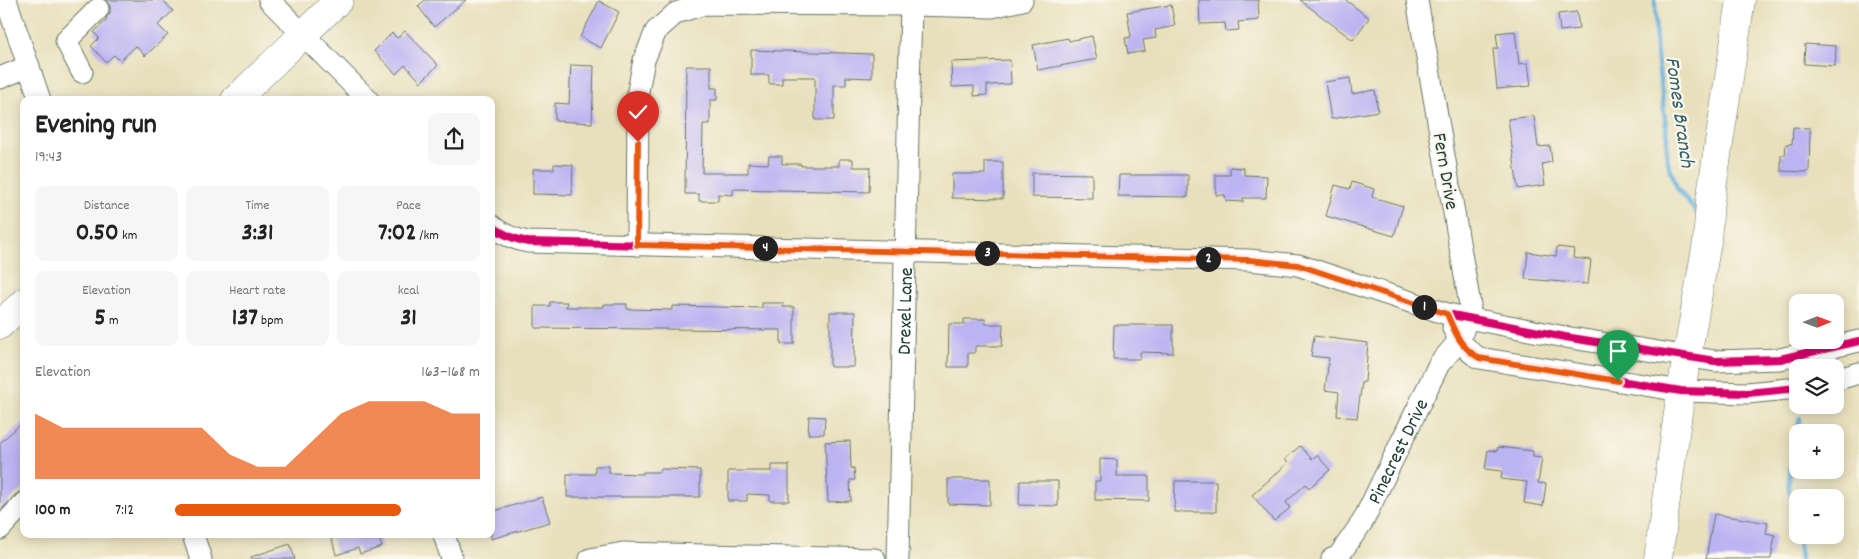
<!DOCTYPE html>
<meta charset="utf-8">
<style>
:root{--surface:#fff;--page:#f6f6f6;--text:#222;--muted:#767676;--accent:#ea580c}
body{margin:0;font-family:Dekko,sans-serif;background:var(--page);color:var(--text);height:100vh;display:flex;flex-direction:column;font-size:19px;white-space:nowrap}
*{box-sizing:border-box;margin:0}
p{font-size:16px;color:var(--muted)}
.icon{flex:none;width:28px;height:28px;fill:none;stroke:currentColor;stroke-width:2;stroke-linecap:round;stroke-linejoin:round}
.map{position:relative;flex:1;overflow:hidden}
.details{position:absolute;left:20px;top:96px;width:475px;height:442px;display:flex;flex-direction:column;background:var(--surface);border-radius:10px;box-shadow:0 2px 12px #0003}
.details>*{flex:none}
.needle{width:32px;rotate:89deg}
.buttons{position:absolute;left:1789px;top:294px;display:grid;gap:10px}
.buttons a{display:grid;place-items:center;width:55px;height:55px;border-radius:10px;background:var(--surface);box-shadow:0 2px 12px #0003;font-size:25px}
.pin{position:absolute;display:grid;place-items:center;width:42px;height:42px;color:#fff;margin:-51px -21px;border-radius:50% 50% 50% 0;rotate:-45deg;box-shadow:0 0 5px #0007}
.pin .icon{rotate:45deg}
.km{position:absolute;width:25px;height:25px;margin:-12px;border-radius:50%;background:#222;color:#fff;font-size:14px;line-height:25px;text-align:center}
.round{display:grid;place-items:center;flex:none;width:52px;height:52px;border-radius:10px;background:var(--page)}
.overview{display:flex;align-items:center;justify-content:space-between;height:85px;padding:0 15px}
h1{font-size:28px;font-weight:700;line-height:38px}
.metrics{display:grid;grid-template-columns:repeat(3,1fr);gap:8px;height:85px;padding:5px 15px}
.metrics div{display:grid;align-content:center;border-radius:10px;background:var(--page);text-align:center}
.metrics b{font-size:25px;font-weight:700}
.metrics small{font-size:14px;font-weight:400}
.metrics p{font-size:14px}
.chart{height:140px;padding:10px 15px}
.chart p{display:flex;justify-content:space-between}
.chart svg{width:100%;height:90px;margin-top:5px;fill:var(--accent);opacity:.7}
ul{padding:0 15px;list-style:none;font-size:16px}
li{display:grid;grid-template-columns:80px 60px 1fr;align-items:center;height:38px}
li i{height:12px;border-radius:6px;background:var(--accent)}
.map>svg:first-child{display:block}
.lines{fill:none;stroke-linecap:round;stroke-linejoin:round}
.stream{stroke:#63b0dc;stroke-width:4.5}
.building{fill:#bcb3f2}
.minor-casing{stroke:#657664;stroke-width:23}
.major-casing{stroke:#657664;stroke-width:29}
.highway-casing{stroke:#657664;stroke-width:29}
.minor{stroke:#fff;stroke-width:21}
.major{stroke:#fff;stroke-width:28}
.highway{stroke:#fff;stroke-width:28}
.cycleway-casing{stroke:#fbf7ec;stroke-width:11}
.cycleway{stroke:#d6006c;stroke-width:8}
.route-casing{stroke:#fff;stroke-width:10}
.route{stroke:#ea580c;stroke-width:6}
.labels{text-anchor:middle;stroke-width:4.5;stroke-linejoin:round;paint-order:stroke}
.street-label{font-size:20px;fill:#1f3d34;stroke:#fbf7ec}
.water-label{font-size:21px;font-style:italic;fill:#336066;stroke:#fbf7ec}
</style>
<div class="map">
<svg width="1859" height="559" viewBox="0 0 1859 559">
<rect width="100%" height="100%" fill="#fbf7ec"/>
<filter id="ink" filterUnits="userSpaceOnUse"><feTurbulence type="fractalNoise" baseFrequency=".02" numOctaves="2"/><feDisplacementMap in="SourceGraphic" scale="10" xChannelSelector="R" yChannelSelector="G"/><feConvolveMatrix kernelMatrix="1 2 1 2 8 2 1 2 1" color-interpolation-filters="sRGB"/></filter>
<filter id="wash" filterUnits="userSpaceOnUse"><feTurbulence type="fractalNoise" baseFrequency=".0096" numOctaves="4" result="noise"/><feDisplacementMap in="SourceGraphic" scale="20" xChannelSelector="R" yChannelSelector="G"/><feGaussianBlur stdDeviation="1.12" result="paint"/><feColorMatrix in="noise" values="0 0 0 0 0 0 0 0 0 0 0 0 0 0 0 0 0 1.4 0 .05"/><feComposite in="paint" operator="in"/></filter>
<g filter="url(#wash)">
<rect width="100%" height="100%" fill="#e8e0bc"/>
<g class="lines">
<path class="stream" d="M1655,0L1656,47L1667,135V159L1677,188L1698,214
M1798,530L1795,508L1788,487L1795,436L1800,418
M1798,535L1801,559"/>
</g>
<g id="blocks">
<path class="building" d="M107,0H163L173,11L158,25L168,35L145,56L136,46L120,61L114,55L106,62L91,46L99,38L94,32L107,20L106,18L110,13V6Z
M425,0H466L434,27L418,6Z
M1199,0H1258L1259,20L1238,22L1239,30L1226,31L1225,23L1200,24Z
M1300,0H1346L1369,18L1353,40Z
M599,1L619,12L601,48L580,37Z
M1171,5L1175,26L1155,30L1156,38L1143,40L1145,51L1128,54L1125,38L1131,37L1127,12Z
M1577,12L1579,29L1560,31L1558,14Z
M405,31L438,65L421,82L405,65L396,74L374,51L392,33L397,38Z
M1515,31L1519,64L1528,63L1531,86L1497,89L1493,49L1498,48L1496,33Z
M1092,36L1097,59L1038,70L1033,45L1068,38L1069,41Z
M1805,44L1836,46L1835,66L1804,64Z
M751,50L872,54V78L846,77V85H834V120H815V77H782V84H769V75H751Z
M1010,60L1011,84L987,85V95L974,96V86L952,87L951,62Z
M571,65L594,66L592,123L555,121V103L569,104Z
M686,66H711V88H717V100H710V124H703L702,173H748V163L768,164L769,156H782V164H801V166H839V159H853V167H870L869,192L733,189V195L718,194V201H699V194H685Z
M1350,78L1352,94L1375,90L1378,111L1331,119L1325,82Z
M1534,116L1538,147L1550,146L1552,162L1542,164L1545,185L1518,189L1508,119Z
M1793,127L1810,128L1809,172L1781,171V155H1785L1786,144H1792Z
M985,162H1003V199L952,198V174H985Z
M554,164L573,165L572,195L533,194V169H554Z
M1230,167L1244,168V175L1267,176L1266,198H1243V202L1226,201L1225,195H1216V175H1230Z
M1032,173L1092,174V198L1032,197Z
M1119,175H1188V197L1118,196Z
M1352,182L1374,189L1372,197L1403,206L1394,236L1326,216L1335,185L1350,189Z
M1557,247L1574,249L1573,258L1591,260L1588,284L1525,279L1528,252L1556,256Z
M550,302H567L566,307H604V304H627V309L672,310V306L762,308V303H783V307H794V344H781V330L535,328V306H550Z
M830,312H855L854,367H830Z
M964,319H985L986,324H1003L1002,346H975V353H968V367H948L949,324H964Z
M1114,325H1173V353L1140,352V359H1113Z
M1314,336L1368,343L1365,382H1362L1357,418L1337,416L1339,392L1325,390L1329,358L1311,356Z
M809,416L825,417L824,434H808Z
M24,421V489L15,495L0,511V443Z
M850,441L851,468H854L855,480H850L851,501L828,502L825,442Z
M1300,446L1312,459L1317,455L1330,470L1309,488L1306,484L1286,502L1290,508L1274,521L1252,495L1288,463L1285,459Z
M1498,447L1533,451V457L1542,458L1538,483L1546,484L1543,506L1524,503L1527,482L1501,479L1502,471L1485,469L1488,450L1497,451Z
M1100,459L1117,460V476H1149V501L1095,500V481H1100Z
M771,465H789V501H770V495L747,494V501H728V471H771Z
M595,466H609V473L643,474V472H660V469L700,470V497H567V474H595Z
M948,479H990V505L948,504Z
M1020,481H1058V506L1019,505Z
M1175,481H1216V512H1174Z
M542,497L550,522L491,539V512Z
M1714,514L1768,523L1766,533L1775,535L1771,559H1706Z
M331,535H378L382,547L360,554L358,548L336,555Z
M290,544L295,559H251V557Z"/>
</g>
</g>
<g filter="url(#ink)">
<use href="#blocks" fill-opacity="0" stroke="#657664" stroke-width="1"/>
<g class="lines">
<g class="minor-casing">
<g id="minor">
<path d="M6,0L40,100"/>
<path d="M269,0L368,100"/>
<path d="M82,72L66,41L98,9"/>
<path d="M0,78L29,66"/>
<path d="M491,225C502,235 514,239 528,242L1249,260L1298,265L1447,314L1565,337L1715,361L1780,359L1859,341"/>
<path d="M637,245L638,91L644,60L656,31L676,13L704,4L911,5L992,7L1022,0"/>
<path d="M1453,328C1460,342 1466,350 1479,358L1681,391L1747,393L1798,388"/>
<path d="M1835,380L1859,373"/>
<path d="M0,529L24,503"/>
<path d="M193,535L201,559"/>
<path d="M444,535L452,559"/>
<path d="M590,559L623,553L875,559"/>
<path id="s1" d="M898,559L911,5"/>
<path id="s2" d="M1332,559L1338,557L1363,521L1439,364L1459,341L1468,317L1470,305L1417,0"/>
</g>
</g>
<g class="major-casing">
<path id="major" d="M235,100L339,0
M0,325L24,302"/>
</g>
<g class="highway-casing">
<path id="highway" d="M1658,559L1681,391L1707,242L1710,201L1741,0"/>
</g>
<use href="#minor" class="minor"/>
<use href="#major" class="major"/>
<use href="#highway" class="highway"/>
<g class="cycleway-casing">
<path id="cycleway" d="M491,225C502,235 514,239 528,242L1249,260L1298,265L1447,314L1565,337L1715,361L1780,359L1859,341
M1447,314C1456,334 1460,347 1479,358L1681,391L1747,393L1798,388"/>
</g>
<use href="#cycleway" class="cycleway"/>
</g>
</g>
<g class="lines" filter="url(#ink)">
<g class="route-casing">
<path id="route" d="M638,142L637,245L1250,260L1298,265L1447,314C1456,334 1460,347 1479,358L1618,381"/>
</g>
<use href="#route" class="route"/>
</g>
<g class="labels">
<g class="street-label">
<text transform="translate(1447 171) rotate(80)" y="7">Fern Drive</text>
<text dy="7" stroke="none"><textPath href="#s1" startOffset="248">Drexel Lane</textPath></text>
<text dy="7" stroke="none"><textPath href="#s2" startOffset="128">Pinecrest Drive</textPath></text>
</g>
<g class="water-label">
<text transform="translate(1681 112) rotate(82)" y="7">Fomes Branch</text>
</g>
</g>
</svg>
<div class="buttons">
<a><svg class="needle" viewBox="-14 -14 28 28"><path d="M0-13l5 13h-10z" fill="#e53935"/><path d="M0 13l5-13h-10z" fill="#767676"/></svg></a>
<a><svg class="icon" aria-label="layers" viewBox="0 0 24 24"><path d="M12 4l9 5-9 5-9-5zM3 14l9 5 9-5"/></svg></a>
<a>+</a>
<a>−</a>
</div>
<div class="pin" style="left:1618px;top:381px;background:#1e9e55"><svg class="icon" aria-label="arrive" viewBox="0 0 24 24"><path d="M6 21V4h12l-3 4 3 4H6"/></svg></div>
<div class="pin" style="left:638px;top:142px;background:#d93025"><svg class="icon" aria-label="check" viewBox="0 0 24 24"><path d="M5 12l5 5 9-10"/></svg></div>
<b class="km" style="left:1424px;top:307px">1</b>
<b class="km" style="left:1208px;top:259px">2</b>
<b class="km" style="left:987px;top:253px">3</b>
<b class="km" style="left:765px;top:248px">4</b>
<section class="details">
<div class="overview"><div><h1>Evening run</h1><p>19:43</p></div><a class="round"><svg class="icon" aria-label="share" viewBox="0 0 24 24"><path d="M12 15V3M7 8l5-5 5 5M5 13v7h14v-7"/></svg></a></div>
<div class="metrics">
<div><p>Distance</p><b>0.50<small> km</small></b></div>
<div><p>Time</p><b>3:31</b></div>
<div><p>Pace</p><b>7:02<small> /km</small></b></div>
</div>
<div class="metrics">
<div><p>Elevation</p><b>5<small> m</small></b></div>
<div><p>Heart rate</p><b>137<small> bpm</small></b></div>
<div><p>kcal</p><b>31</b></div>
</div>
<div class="chart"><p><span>Elevation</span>163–168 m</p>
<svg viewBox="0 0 160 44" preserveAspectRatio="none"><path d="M0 44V12L10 19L20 19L30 19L40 19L50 19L60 19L70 32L80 38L90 38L100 25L110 12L120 6L130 6L140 6L150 12L160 12V44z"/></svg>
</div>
<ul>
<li><b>100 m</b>7:12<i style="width:74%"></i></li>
</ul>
</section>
</div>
